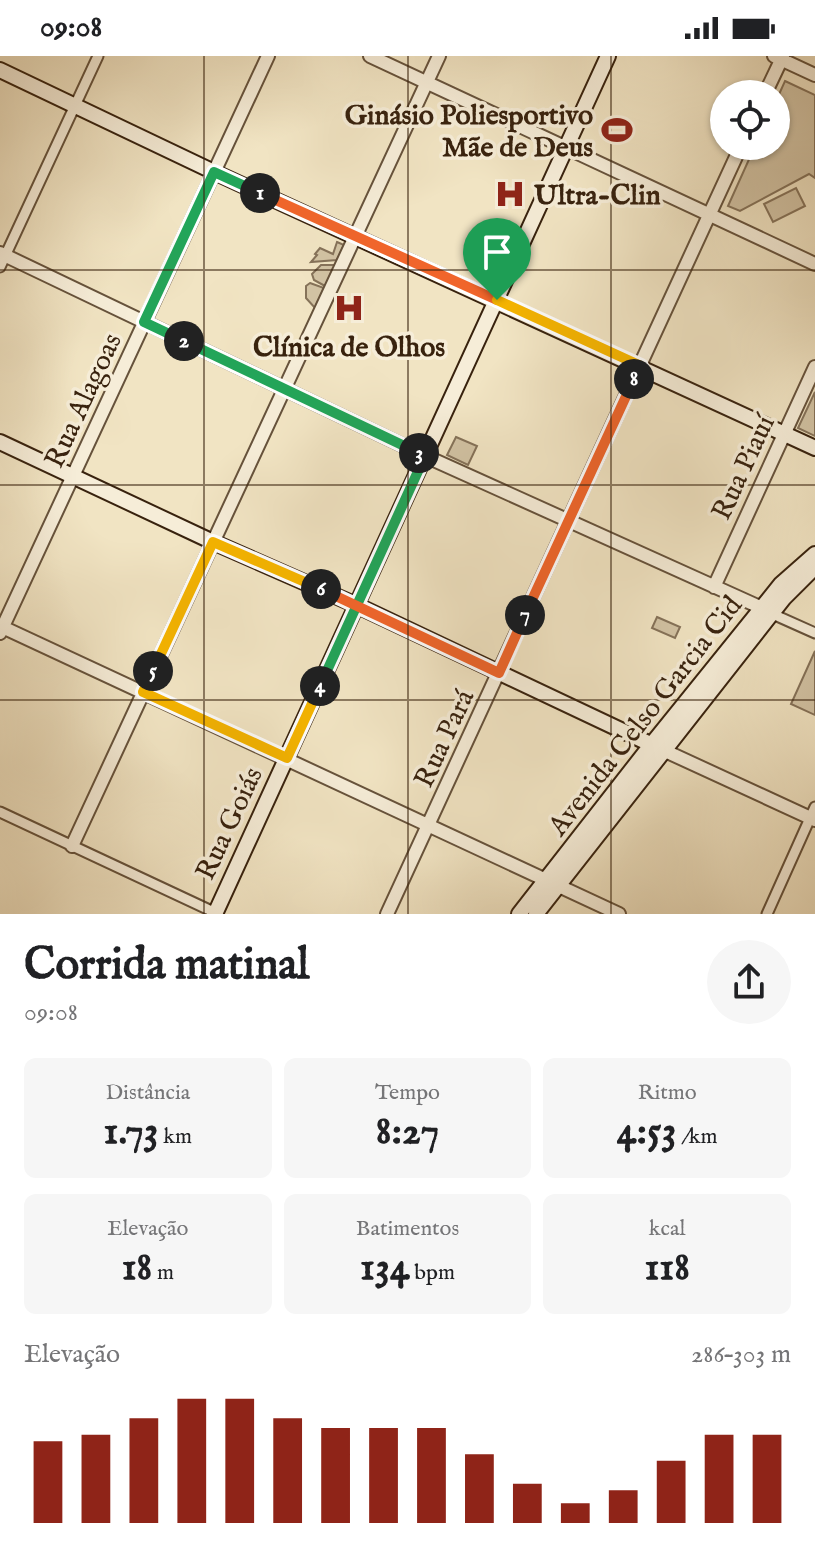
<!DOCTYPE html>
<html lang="pt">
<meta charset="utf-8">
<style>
:root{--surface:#fff;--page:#f6f6f6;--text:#202124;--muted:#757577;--accent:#8f2418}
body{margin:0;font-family:"IM FELL English",serif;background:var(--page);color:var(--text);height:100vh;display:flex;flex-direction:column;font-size:30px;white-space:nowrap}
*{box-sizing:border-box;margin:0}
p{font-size:26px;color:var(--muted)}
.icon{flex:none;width:44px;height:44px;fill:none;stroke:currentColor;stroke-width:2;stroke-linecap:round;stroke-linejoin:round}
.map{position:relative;height:858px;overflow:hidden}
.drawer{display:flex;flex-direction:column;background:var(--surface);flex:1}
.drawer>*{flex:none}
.tools{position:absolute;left:710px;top:24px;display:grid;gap:16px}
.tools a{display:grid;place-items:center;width:80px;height:80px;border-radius:50%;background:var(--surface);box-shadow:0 2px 6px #0004;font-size:40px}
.pin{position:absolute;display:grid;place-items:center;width:68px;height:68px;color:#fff;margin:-82px -34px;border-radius:50% 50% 50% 0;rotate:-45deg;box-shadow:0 0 8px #0007}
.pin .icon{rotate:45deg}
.km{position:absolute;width:40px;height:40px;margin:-20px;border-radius:50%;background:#222;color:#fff;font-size:22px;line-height:40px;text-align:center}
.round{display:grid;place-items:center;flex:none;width:84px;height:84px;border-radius:42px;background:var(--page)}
.summary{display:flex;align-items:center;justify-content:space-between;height:136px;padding:0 24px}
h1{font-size:44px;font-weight:700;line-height:60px}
.metrics{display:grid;grid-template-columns:repeat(3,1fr);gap:12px;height:136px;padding:8px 24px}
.metrics div{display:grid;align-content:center;border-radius:12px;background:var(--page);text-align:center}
.metrics b{font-size:40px;font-weight:700}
.metrics small{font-size:22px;font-weight:400}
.metrics p{font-size:22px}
.chart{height:224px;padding:16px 24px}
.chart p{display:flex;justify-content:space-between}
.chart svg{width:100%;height:144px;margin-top:8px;stroke:var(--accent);stroke-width:6}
.status{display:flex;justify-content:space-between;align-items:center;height:56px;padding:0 40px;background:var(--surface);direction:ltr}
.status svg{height:22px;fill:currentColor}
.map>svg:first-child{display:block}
.green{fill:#d2c3a4;stroke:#857259;stroke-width:2}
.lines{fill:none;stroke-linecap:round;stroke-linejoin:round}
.minor-casing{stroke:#66523b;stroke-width:13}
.tertiary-casing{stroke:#66523b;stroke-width:16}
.secondary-casing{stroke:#38220e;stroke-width:18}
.minor{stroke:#f6edd8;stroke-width:9}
.tertiary{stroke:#f6edd8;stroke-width:12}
.secondary{stroke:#f6edd8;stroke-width:14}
.split-1-casing{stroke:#fff;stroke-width:16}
.split-2-casing{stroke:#fff;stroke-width:16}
.split-3-casing{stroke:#fff;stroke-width:16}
.split-4-casing{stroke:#fff;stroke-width:16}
.split-5-casing{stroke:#fff;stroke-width:16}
.split-6-casing{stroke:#fff;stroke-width:16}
.split-7-casing{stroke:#fff;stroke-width:16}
.split-8-casing{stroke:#fff;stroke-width:16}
.split-9-casing{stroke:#fff;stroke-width:16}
.split-1{stroke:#f0652b;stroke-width:10}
.split-2{stroke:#22a559;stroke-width:10}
.split-3{stroke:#22a559;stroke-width:10}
.split-4{stroke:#22a559;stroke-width:10}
.split-5{stroke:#f5b400;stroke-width:10}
.split-6{stroke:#f5b400;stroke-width:10}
.split-7{stroke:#f0652b;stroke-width:10}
.split-8{stroke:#f0652b;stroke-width:10}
.split-9{stroke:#f5b400;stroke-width:10}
.grid{fill:none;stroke:#38220e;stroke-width:2;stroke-opacity:0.55}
.labels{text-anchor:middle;stroke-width:7;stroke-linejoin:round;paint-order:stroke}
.poi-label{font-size:28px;font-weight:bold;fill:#38220e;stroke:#f6edd8;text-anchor:end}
.street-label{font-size:28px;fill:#38220e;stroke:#f6edd8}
</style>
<div class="status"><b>09:08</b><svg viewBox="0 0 49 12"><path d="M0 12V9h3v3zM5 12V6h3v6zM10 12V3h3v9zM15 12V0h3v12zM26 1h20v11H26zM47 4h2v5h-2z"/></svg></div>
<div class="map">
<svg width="815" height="858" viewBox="0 0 815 858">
<rect width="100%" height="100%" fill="#f1e4c3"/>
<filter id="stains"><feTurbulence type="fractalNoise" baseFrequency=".0025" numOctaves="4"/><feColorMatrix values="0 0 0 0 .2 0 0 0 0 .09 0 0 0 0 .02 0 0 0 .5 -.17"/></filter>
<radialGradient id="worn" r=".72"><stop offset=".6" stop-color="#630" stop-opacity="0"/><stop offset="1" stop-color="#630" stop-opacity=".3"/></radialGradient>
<path class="green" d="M785,25L815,39V122L809,118L740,155L728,150L755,90H776V45Z
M796,132L805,150L773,166L764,148Z
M337,186L344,189L337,204L311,206L317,199L315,198L320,192L333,198Z
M321,209H335L325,230L314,224L312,218Z
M310,227L324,232L315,252L306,242V230Z
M815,336V380L798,372Z
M456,381L477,390L468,409L447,399Z
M657,561L680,571L675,582L652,572Z
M815,595V659L791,648Z"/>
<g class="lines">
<g class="minor-casing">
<path id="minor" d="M0,211L98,0
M768,556L815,577
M0,756L218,858
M767,858L815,751"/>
</g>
<g class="tertiary-casing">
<path id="tertiary" d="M370,0L815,208
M774,0L815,19
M765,38L783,0
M0,197L425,400L762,552
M714,531L815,311
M0,570L619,858
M0,577L268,0
M663,694L815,764
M72,790L439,0
M387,858L741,90"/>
</g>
<g class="secondary-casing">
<path id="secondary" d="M0,14L214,116L815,392
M0,386L213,486L356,549L663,694
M215,858L608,0
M519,858L651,689L781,528L815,498
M536,858L784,542L815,511"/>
</g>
<use href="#minor" class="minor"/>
<use href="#tertiary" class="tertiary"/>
<use href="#secondary" class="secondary"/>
</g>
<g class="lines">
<g class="split-1-casing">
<path id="split-1" d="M260,137L497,244"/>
</g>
<g class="split-2-casing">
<path id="split-2" d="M184,285L144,266L214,116L260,137"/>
</g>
<g class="split-3-casing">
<path id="split-3" d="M184,285L419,397"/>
</g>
<g class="split-4-casing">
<path id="split-4" d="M320,630L425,400L419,397"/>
</g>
<g class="split-5-casing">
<path id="split-5" d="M153,615L143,636L287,702L320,630"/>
</g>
<g class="split-6-casing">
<path id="split-6" d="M153,615L213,486L321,533"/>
</g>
<g class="split-7-casing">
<path id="split-7" d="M321,533L499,617L525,559"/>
</g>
<g class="split-8-casing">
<path id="split-8" d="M525,559L634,323"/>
</g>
<g class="split-9-casing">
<path id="split-9" d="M497,244L641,310L634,323"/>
</g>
<use href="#split-1" class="split-1"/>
<use href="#split-2" class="split-2"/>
<use href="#split-3" class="split-3"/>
<use href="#split-4" class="split-4"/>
<use href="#split-5" class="split-5"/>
<use href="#split-6" class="split-6"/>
<use href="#split-7" class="split-7"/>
<use href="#split-8" class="split-8"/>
<use href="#split-9" class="split-9"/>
</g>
<path class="grid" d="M204,0V858M408,0V858M611,0V858M0,214H815M0,429H815M0,644H815"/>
<defs>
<g id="stadium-bare" transform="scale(2.4)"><path d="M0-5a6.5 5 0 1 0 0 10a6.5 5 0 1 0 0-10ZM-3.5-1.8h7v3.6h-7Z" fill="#8f2418" stroke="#f6edd8" stroke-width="2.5" paint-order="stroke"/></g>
<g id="hospital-bare" transform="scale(2.4)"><path d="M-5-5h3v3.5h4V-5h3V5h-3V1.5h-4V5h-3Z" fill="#8f2418" stroke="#f6edd8" stroke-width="2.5" paint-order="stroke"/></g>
</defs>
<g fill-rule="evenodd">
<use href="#stadium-bare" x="617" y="74"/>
<use href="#hospital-bare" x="510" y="138"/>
<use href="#hospital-bare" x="349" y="252"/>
</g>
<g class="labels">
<g class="poi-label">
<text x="593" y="68">Ginásio Poliesportivo<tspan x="593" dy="32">Mãe de Deus</tspan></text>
<text x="534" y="148" text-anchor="start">Ultra-Clin</text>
<text x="349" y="300" text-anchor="middle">Clínica de Olhos</text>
</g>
<g class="street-label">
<text transform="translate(82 344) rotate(-65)" y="10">Rua Alagoas</text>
<text transform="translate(742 411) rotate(-65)" y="10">Rua Piauí</text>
<text transform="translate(644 659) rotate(-52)" y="10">Avenida Celso Garcia Cid</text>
<text transform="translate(443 682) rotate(-65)" y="10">Rua Pará</text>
<text transform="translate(228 767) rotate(-65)" y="10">Rua Goiás</text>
</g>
</g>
<rect width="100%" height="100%" filter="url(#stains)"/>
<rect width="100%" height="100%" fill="url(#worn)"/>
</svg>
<div class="tools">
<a><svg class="icon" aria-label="locate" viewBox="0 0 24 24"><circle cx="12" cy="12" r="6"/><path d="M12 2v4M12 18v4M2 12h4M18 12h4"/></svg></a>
</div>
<div class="pin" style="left:497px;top:244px;background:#1e9e55"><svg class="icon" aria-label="arrive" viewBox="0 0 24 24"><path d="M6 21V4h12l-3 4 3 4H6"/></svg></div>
<b class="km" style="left:260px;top:137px">1</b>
<b class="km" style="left:184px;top:285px">2</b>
<b class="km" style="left:419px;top:397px">3</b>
<b class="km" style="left:320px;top:630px">4</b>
<b class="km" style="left:153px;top:615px">5</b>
<b class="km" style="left:321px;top:533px">6</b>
<b class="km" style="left:525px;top:559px">7</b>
<b class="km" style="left:634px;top:323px">8</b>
</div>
<section class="drawer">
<div class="summary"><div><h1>Corrida matinal</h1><p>09:08</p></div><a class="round"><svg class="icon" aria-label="share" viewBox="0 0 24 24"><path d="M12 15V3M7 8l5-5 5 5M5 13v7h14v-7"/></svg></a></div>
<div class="metrics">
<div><p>Distância</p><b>1.73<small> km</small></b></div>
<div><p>Tempo</p><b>8:27</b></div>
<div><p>Ritmo</p><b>4:53<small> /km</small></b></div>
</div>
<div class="metrics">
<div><p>Elevação</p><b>18<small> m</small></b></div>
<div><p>Batimentos</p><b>134<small> bpm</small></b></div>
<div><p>kcal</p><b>118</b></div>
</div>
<div class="chart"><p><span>Elevação</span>286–303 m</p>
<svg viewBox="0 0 160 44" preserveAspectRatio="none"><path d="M5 44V19M15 44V17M25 44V12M35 44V6M45 44V6M55 44V12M65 44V15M75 44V15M85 44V15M95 44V23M105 44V32M115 44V38M125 44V34M135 44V25M145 44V17M155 44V17"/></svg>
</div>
</section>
